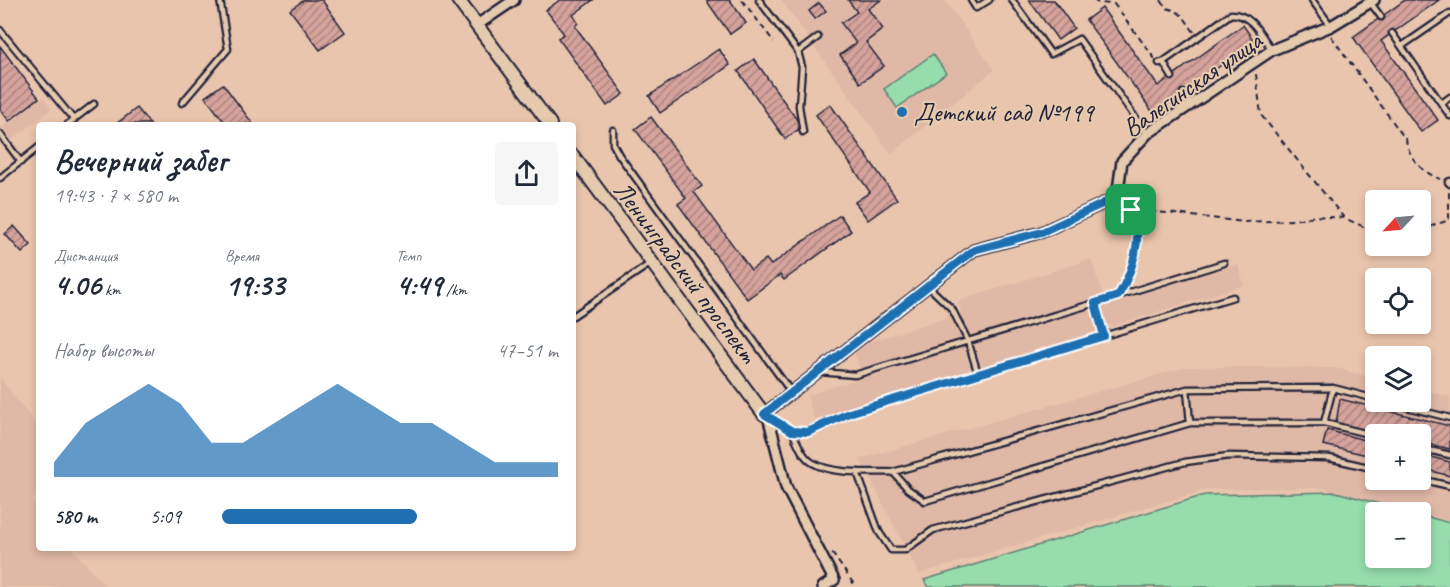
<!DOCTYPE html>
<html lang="ru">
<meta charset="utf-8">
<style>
:root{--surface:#fff;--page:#f6f6f7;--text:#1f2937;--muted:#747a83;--accent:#1f6fb2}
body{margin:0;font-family:Caveat,sans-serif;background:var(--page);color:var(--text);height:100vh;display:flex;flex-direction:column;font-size:22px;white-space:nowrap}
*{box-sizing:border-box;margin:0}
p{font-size:20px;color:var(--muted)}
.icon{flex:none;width:33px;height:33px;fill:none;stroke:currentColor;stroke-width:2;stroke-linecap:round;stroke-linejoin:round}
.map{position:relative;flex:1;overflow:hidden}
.drawer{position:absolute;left:36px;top:122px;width:540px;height:429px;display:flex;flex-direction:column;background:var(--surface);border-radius:6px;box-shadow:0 3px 9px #0003}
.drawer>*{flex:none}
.needle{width:39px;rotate:244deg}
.buttons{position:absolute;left:1365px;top:190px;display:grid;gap:12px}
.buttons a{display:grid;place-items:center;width:66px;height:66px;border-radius:6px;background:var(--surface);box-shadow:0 3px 9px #0003;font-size:30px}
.pin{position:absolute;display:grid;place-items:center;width:51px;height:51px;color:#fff;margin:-26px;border-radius:12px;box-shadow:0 3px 9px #0006}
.round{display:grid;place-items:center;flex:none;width:63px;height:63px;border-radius:6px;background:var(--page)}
.head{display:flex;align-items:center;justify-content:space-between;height:102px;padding:0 18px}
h1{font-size:33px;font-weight:800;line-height:45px}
.figures{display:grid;grid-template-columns:repeat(3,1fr);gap:9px;height:102px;padding:6px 18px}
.figures div{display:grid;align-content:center}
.figures b{font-size:30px;font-weight:800}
.figures small{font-size:16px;font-weight:400}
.figures p{font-size:16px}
.chart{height:168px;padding:12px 18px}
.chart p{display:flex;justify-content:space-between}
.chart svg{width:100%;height:108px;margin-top:6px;fill:var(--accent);opacity:.7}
ul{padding:0 18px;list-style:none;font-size:20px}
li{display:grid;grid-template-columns:96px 72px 1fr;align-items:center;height:45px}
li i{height:15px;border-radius:8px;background:var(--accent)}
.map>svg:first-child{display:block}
.built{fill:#e0b8a6;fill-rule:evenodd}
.grass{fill:#96ddab;stroke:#5c8073;stroke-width:1.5}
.building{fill:url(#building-hatch);stroke:#22223b;stroke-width:1.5}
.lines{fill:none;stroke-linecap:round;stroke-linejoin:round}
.service-casing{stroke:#22223b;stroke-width:9}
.minor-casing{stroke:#22223b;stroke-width:14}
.tertiary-casing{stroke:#22223b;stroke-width:16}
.path{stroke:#22223b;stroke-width:2;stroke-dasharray:6 4.5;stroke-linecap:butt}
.service{stroke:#e6caad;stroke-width:4.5}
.minor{stroke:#e6caad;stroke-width:9}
.tertiary{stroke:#e6caad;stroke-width:12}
.route-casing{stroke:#fff;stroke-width:12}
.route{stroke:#1f6fb2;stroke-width:8}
.poi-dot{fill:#1f6fb2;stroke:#e6caad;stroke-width:2}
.labels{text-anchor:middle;stroke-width:4.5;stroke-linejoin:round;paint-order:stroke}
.street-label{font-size:26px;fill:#22223b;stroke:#e6caad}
.poi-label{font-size:26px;fill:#22223b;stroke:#e6caad;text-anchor:start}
</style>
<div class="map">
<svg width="1450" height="587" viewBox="0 0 1450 587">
<defs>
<pattern id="building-hatch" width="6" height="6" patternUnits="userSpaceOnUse" patternTransform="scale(1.5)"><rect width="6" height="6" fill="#d5a39c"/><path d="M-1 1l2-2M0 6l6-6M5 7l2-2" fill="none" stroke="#ac8480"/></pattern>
</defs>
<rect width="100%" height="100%" fill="#eac5ad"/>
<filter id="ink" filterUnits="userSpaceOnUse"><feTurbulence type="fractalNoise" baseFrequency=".0167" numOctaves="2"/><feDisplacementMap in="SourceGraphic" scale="12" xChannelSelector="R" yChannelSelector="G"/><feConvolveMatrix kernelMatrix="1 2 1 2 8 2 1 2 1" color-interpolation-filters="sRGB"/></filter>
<g filter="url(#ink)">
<path class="built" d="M781,0H945L994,70L891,154Z
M43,97L52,109L10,141L0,129Z
M1091,259L1106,305L1238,264L1244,285L814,419L807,395L862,378L853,347L961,313L958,301Z
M1186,367L1336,368L1375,378L1376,402H1420L1421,389L1450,397V521L1324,488L1209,489L919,574L860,459ZM1376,435H1420V480H1376Z
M0,378L39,428V494L32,500L39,508V548H72L106,587H0Z"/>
<path class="grass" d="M933,54L946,73L897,108L884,89Z
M1336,492L1413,513H1376V558H1420L1421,515L1450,523V587H929L924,580L1205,495Z"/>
<path class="building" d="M304,0H322L345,32L320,50L290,10Z
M560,0H593L573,15L578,23L575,26L624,94L607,106L558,38L564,34L546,10Z
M706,0H730L746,23L730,34Z
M848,0H881L868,9L883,29L866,42L884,66L860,83L840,55L856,43L841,23L857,12Z
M1029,0H1054L1074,28L1058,40Z
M1405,0H1439L1381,41L1438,120L1421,132L1353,37Z
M819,3L826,11L815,19L809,11Z
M1102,8L1158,86L1243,25L1254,41L1154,114L1086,20Z
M0,46L39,98L9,121L0,109Z
M719,49L730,65L660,113L649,96Z
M754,59L802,127L785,139L738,71Z
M223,84L253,124H226L205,97Z
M830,104L897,199L868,220L855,202L870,192L816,115Z
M137,108L150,124H116Z
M651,117L702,186L694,192L751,270L766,259L771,265L840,215L851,231L784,280L780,275L747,299L678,204L686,198L635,129Z
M14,226L31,245L22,253L5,234Z
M1340,399L1450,426V449L1420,442V435H1389L1336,423Z
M1327,430L1376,443V457L1323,445Z
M1420,454L1450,462V476L1420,468Z"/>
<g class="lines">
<g class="service-casing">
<path id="service" d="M759,0L798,52L802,67L799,106L803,132
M971,0L976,8L989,0
M1012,0L1051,54L1079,39L1147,134
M1312,0L1331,26
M1370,2L1381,17
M0,30L74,120
M1392,33L1450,116
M1402,46L1450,13
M798,52L818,37
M1163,62L1172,77
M1159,63L1163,62L1231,14C1252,14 1260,34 1272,50
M1183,93L1193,105
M182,103L228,49L220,0
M1442,103L1450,97
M68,124L94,104
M613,130V144L619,155L791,392
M0,134L21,162
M0,178L39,147
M1450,181L1448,182L1450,184
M1117,197C1121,201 1128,205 1131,210C1146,234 1131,275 1118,296
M928,286L952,309L968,341L978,374
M1095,303L1104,336
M573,316L651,263
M820,372L855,375L1095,303L1224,263
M1187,389L1190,423
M1387,402L1450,418
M768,417L792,431L808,432L849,413L1233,297
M1324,423L1333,388
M792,431C797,441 802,457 813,463C834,475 870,472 893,472L1187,389L1333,388L1376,399
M1420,448L1450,455
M857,472L879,532L891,550H905L933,530L1185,462L1229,456L1329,458L1376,469
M893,472L908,489L925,501L1190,423H1324L1376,436
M1420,479L1450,486"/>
</g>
<g class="minor-casing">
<path id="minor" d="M477,25L514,0
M764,414L974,250L1042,232L1117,197L1122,161L1147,134L1272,50L1331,26L1374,0
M768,416L786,487L834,580L823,587"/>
</g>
<g class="tertiary-casing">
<path id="tertiary" d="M458,0L550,124
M573,156L764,414"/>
</g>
<path class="path" d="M742,0L774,42
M1093,0L1098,3L1114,4L1155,59
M1161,0L1166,8C1183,12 1184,18 1194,32
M1331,36L1406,140C1410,160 1421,171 1440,179
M1256,74L1261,115L1344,218
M1140,210L1245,222L1294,220L1315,216L1344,218L1376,232
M1420,230L1449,220V191
M832,553L856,587"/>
<use href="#service" class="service"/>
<use href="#minor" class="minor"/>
<use href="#tertiary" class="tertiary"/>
</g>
</g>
<g class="lines" filter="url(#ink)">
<g class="route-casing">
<path id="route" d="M1117,197C1121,201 1128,205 1131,210C1146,234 1131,275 1118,296L1095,303L1104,336L849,413L808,432L792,431L764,414L974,250L1042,232Z"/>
</g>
<use href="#route" class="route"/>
</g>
<circle class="poi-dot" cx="902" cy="112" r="6"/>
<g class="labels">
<g class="street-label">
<text transform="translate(1192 84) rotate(-35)" y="9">Валегинская улица</text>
<text transform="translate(686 272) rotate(53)" y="9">Ленинградский проспект</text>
</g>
<g class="poi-label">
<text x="914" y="121">Детский сад №199</text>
</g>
</g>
</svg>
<div class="buttons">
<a><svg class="needle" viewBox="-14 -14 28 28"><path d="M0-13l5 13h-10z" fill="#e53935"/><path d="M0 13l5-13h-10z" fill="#747a83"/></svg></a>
<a><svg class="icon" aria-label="locate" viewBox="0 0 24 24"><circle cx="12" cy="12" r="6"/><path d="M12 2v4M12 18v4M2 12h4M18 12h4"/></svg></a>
<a><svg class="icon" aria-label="layers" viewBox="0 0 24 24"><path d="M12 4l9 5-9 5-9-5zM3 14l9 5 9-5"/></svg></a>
<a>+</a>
<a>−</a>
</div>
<div class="pin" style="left:1131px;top:210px;background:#1e9e55"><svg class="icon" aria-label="arrive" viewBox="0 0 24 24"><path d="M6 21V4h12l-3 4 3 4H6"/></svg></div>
<section class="drawer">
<div class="head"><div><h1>Вечерний забег</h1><p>19:43 · 7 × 580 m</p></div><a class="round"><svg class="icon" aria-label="share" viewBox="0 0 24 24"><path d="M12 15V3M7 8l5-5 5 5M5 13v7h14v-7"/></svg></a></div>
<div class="figures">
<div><p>Дистанция</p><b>4.06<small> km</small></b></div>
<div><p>Время</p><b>19:33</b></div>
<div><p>Темп</p><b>4:49<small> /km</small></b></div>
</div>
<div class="chart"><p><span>Набор высоты</span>47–51 m</p>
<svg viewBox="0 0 160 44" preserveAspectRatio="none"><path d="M0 44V38L10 22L20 14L30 6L40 14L50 30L60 30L70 22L80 14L90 6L100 14L110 22L120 22L130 30L140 38L150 38L160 38V44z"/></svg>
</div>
<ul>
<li><b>580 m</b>5:09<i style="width:58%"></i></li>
</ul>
</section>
</div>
